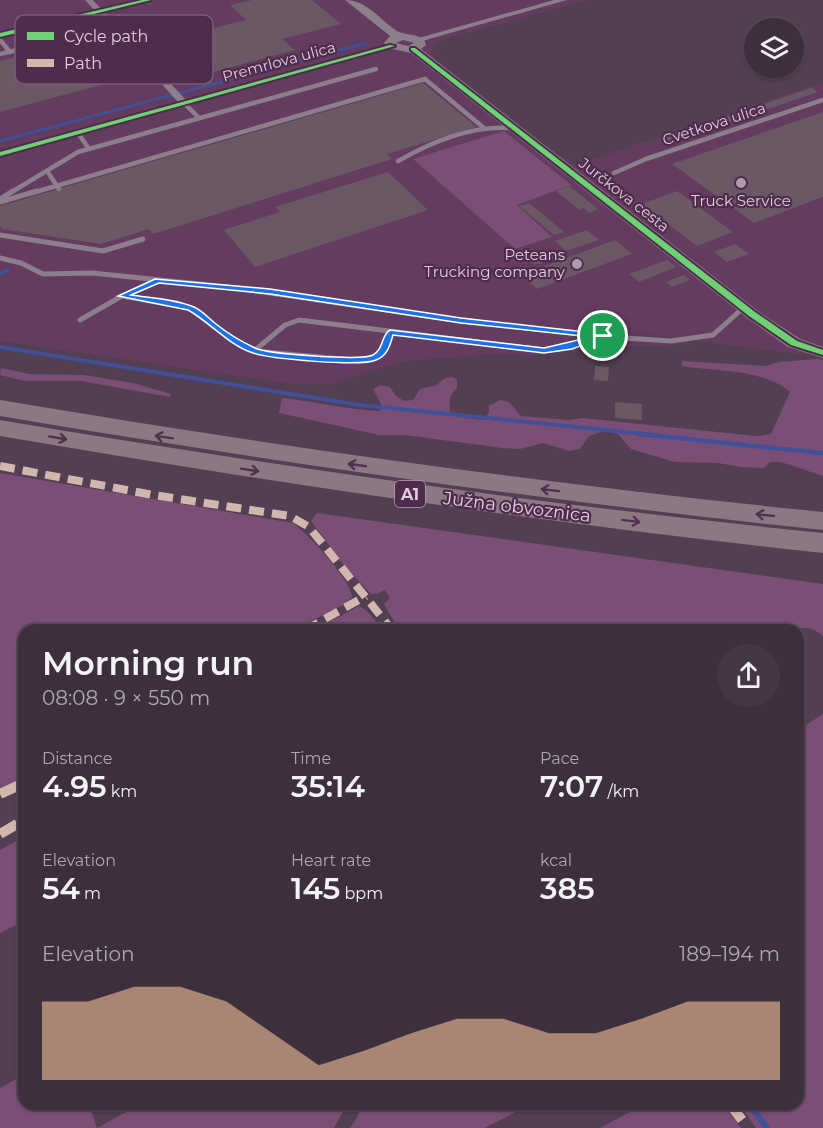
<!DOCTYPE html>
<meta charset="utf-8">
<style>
:root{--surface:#3e2f3d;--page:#453744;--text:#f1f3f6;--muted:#ada9b0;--line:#574a57;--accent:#d6ab8b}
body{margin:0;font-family:Montserrat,sans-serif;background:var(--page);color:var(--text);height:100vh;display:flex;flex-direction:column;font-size:22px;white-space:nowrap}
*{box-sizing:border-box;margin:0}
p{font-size:20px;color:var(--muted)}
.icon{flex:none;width:33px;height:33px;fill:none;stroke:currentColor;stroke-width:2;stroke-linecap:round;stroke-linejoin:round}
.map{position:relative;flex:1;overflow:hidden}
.drawer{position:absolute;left:18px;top:624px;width:786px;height:486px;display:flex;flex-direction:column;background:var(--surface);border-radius:18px;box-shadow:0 2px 4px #0004,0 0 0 2px var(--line)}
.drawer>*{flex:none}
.tools{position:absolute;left:744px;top:18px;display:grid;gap:12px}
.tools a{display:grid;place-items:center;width:60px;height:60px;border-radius:50%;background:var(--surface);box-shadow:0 2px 4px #0004,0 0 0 2px var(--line);font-size:30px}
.pin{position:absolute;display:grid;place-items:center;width:51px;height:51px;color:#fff;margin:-26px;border:3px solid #fff;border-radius:50%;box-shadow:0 2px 6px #0007}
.round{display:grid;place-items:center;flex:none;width:63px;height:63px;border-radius:32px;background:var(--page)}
.head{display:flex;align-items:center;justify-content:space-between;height:102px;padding:0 24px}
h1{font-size:33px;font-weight:600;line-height:45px}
.figures{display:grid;grid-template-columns:repeat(3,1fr);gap:9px;height:102px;padding:6px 24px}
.figures div{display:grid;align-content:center}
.figures b{font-size:30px;font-weight:600}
.figures small{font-size:16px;font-weight:400}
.figures p{font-size:16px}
.chart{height:168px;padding:12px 24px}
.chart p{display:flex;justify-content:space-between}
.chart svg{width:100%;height:108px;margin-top:6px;fill:var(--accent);opacity:.7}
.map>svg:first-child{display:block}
.built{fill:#633c5f}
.green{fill:#7b4e76}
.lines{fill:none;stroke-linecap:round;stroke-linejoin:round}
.stream-far3{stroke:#415098;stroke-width:3}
.stream-far2{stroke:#415098;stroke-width:4}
.stream-far1{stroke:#415098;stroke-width:4.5}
.stream{stroke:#415098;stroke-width:6}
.building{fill:#6a5965}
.lane-far1{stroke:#8d7e8b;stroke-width:4.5}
.lane{stroke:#8d7e8b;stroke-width:5}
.street{fill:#8d7e8b;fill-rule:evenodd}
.secondary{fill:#8d7e8b;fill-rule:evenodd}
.highway{fill:#8c7883;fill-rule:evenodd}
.quiet-far1{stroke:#d1b7ad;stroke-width:8;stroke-dasharray:15 8;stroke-linecap:butt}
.quiet{stroke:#d1b7ad;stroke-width:10;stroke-dasharray:20 10;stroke-linecap:butt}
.cycleway-casing{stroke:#4f2c4c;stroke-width:4}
.cycleway{fill:#6cd273;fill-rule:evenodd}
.oneway{stroke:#52304f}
.route{fill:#1a73e8;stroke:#fff;stroke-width:1.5;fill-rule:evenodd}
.poi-dot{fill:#b09bad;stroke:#4f2c4c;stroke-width:2}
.labels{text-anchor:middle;stroke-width:4.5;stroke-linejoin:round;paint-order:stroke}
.far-street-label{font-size:15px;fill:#e2ccdf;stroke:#4f2c4c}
.far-poi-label{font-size:15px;fill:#e2ccdf;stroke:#4f2c4c}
.shield{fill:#4f2c4c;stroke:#b69cb3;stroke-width:1.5}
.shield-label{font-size:16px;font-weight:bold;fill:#e2ccdf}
.street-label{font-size:18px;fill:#e2ccdf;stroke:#4f2c4c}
.key{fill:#4f2c4c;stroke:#7b5c78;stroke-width:1.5}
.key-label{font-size:16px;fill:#e2ccdf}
</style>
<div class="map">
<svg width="823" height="1128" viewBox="0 0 823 1128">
<rect width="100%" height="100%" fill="#523f51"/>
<path class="built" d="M0,0H587L443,40L435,43L431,54L441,65L557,156L565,157L575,165L823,82V357L594,328L700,344L595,348L533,356L497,354L415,360L387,366L330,385L291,384L0,341Z"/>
<path class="green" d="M504,131L571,185L517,205L552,237L515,249L413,159Z
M817,359L823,360V476L781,462H770L763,468L741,467L718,463L675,462L631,449L618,434L604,431L589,436L580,449L569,451L543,443L520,449L502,448L405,435H379L279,413L282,398C315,401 347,410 380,411L382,406L373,389L380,385L390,387L396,396L404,401L413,400L420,389L437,385L445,378L453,377L457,380V388C449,395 449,402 450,413L457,417L483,420L489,413V406L500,400L509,402L521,416L569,420L582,418L756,436L771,434L790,392C762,368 716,372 682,366V361L766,366L779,362Z
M1,368L29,374L84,375L133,383L171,394L170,397L81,381H25L0,375Z
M0,473L293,523C307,533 352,581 352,597L345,604L293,630H24V781L0,791Z
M317,513L823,584V636C815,629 805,625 796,630H399L384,604L390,598L385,590L377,594H371L346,568L311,521Z
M359,606L366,610L383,630H314Z
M823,714V1128H756L739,1104H798V730Z
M24,837V921L0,933V850Z
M24,1075V1104H89L97,1128H0V1088Z
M141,1104H347L334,1128H97Z
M362,1104H531L485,1128H350L357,1118Z
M645,1104H723L741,1128H600Z"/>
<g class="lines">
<path class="stream-far3" d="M0,141L366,43"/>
<path class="stream-far2" d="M0,274L7,270
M0,347L360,405L654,435"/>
<path class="stream-far1" d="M639,434L823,453"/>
<path class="stream" d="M749,1104L767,1128"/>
</g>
<path class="building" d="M252,0H312L341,24L282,39L295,50L184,80L150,44L246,20L230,5Z
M103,36L138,75L0,112V61Z
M423,83L476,127L387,154L392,159L153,234L149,229L101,244L2,229L0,226V206Z
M811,88L818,92L667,143L660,139Z
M823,112V197L754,223L672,164Z
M388,172L428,210L255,267L224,230L280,212L275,207Z
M569,186L598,209L589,213L584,208L580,210L556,191Z
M677,191L733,232L697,246L642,204Z
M529,203L564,232L554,235L519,206Z
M587,230L599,240L566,251L555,241Z
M615,240L632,254L537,289L521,275Z
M735,244L749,254L727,262L714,252Z
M549,253L555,258L535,265L529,259Z
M667,260L676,267L639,282L629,274Z
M683,275L690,280L672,287L666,282Z
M595,366L609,367L608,381L594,380Z
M615,402L642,404V420L615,418Z"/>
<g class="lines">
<path class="lane-far1" d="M0,40L10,52
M0,54L113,27
M184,103L199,118
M78,133L89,149
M398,161C431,142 472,125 511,128
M47,171L59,189
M614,173L646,159L823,100
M10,193L78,152L376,69
M32,193L425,79L484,128"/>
<path class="lane" d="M0,199L13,191
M0,202L37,191
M0,235L103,251L143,239
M0,258L21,263L43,274L92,273L229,287L461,321L624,338L671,341L713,335L743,308
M122,296L190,308L213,326L254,351L353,360L374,358L384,351L390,332
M80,320L122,296L155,281
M254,351L285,325L299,320L544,350L572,346L598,337"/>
<path class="street" d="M85,0H93L101,9L138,0H152L105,13L186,100L389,44L396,46L0,157V151L178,102L98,14L0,37V33L94,10Z
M554,0H567L422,41L415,39Z"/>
<path class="secondary" d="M345,0C367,0 380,20 397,31C405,35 416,34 424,39L426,45L421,49L758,311L800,339L823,347V358L788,347L746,317L411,53L388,48L384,43L390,36ZM403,40L414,43L408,46L396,43Z"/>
<path class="highway" d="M0,400C273,446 547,484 823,512V530C547,501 273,462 0,416Z
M0,420C273,466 547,505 823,533V553C547,523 273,483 0,436Z"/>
<path class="quiet-far1" d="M0,466L153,495L290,516L309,527L392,630
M305,630L366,596"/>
<path class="quiet" d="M0,794L24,783
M0,834L24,820
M730,1104L748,1128"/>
<g class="cycleway-casing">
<path id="cycleway" d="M142,0H151L0,37V33Z
M390,45L395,46L0,156V152Z
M411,48H415L755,312L797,341L823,350V355L791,345L749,316L411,50Z"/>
</g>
<use href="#cycleway" class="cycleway"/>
</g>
<defs><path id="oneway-shaft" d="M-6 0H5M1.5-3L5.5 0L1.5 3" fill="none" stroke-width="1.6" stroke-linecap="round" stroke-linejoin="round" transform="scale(1.5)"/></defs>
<g class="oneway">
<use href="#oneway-shaft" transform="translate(164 437) rotate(-171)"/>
<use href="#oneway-shaft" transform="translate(58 438) rotate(10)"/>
<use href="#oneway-shaft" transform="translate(357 465) rotate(-172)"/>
<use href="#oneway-shaft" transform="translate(250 470) rotate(9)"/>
<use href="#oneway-shaft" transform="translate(550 490) rotate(-173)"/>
<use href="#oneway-shaft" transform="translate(765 515) rotate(-174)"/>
<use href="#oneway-shaft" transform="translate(631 521) rotate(7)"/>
</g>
<path class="route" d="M155,279L270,289L461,318L603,334L607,336L572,349L544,353L393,335C390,346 387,356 376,360C361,367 270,359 253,353C228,345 210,322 188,310L118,296ZM159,283L270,294L461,323L591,337L544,348L390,330C381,335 384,349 373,355C362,361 268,354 255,348C242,342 226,332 216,324C208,318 203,311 194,307C175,299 151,298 131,295Z"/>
<g class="poi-dot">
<circle cx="741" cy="183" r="6"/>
<circle cx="577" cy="264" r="6"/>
</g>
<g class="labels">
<g class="far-street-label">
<text transform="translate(279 62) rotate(-15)" y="5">Premrlova ulica</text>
<text transform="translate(714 124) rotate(-18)" y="5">Cvetkova ulica</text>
<text transform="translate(624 195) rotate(38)" y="5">Jurčkova cesta</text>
</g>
<g class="far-poi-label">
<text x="741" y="206">Truck Service</text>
<text x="565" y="260" text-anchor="end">Peteans<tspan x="565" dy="17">Trucking company</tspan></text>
</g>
<rect class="shield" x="395" y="481" width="30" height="26" rx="4.5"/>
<g class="shield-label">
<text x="410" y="500">A1</text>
</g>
<g class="street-label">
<text transform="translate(517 507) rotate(7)" y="6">Južna obvoznica</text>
</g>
</g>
<rect x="15" y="15" width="198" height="69" rx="9" class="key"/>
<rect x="27" y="32" width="27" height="8" fill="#6cd273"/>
<rect x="27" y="59" width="27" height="8" fill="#d1b7ad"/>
<g class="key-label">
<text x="64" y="42">Cycle path</text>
<text x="64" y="69">Path</text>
</g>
</svg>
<div class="tools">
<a><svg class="icon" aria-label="layers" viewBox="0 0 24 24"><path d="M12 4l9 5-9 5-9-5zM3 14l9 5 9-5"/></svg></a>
</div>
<div class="pin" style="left:603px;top:336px;background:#1e9e55"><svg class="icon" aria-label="arrive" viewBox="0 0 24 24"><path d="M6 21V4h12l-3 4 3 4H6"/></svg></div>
<section class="drawer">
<div class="head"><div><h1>Morning run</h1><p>08:08 · 9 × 550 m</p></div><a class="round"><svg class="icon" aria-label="share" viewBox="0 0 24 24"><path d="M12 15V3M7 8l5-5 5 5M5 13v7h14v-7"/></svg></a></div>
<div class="figures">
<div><p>Distance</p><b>4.95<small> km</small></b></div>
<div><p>Time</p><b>35:14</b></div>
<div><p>Pace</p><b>7:07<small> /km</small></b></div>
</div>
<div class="figures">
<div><p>Elevation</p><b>54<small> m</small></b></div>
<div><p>Heart rate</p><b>145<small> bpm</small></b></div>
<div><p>kcal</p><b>385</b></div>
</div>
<div class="chart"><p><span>Elevation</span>189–194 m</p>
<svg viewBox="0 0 160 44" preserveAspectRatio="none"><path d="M0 44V12L10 12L20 6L30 6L40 12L50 25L60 38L70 32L80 25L90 19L100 19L110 25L120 25L130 19L140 12L150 12L160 12V44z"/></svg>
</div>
</section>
</div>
